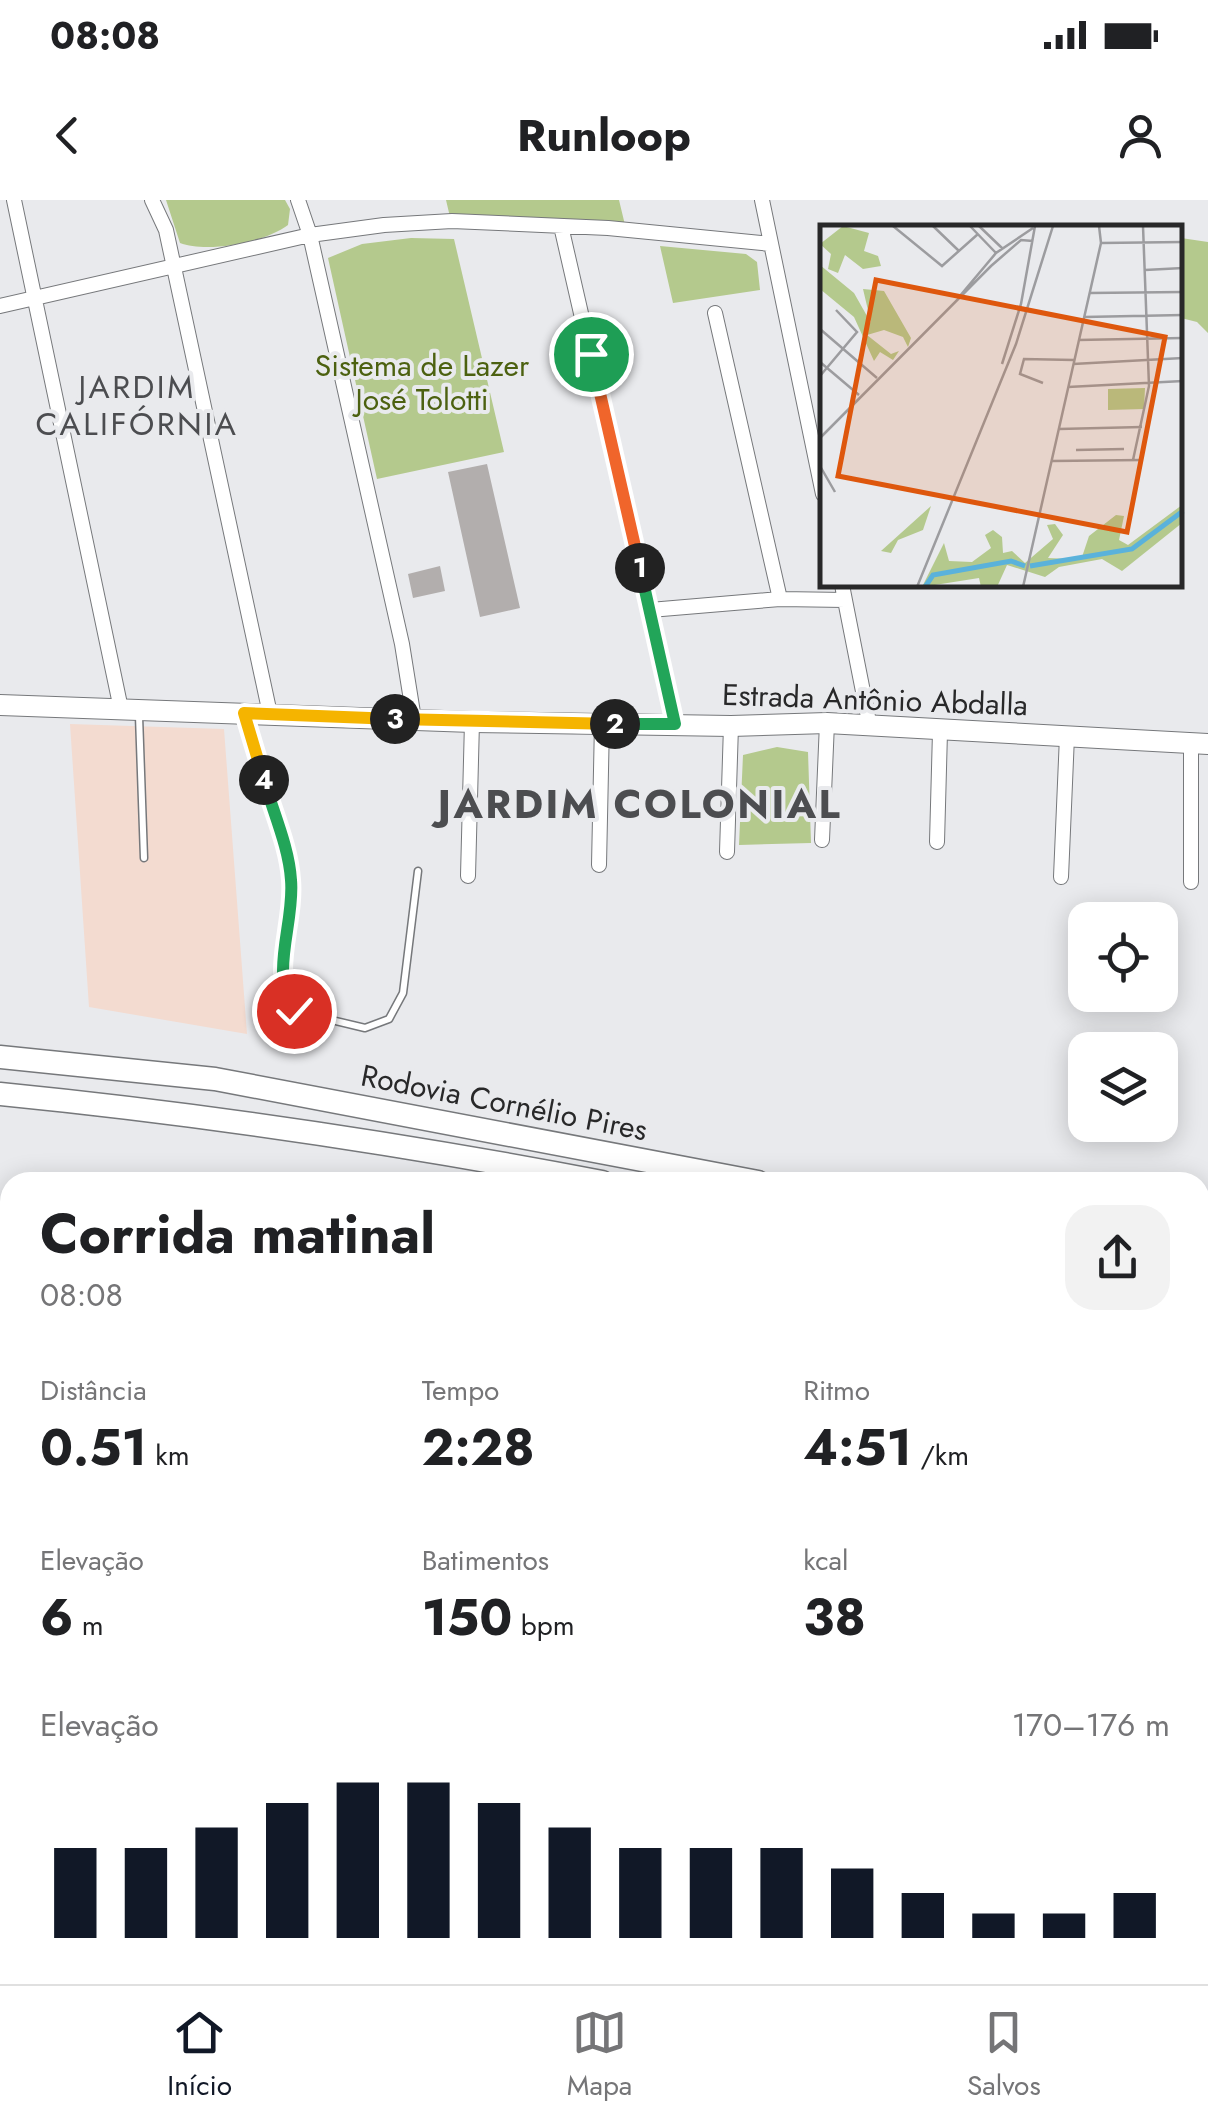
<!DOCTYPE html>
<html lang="pt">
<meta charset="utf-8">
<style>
:root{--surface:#fff;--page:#f2f2f2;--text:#202124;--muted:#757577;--line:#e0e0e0;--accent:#111827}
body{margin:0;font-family:Jost,sans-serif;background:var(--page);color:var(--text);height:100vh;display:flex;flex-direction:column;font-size:38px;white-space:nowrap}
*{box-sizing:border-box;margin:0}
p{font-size:32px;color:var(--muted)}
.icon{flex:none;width:55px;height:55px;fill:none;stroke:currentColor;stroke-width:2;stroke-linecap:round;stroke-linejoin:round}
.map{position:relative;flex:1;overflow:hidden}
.details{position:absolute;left:0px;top:972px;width:1210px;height:812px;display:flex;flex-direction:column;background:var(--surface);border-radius:30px 30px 0 0;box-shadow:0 5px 25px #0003}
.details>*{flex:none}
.controls{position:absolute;left:1068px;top:702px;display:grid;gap:20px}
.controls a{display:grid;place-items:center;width:110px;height:110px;border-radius:20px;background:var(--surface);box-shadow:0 5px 25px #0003;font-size:50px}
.pin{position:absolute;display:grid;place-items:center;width:85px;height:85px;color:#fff;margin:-42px;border:5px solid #fff;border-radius:50%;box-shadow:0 2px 10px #0007}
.km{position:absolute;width:50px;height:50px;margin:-25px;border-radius:50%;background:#222;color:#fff;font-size:28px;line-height:50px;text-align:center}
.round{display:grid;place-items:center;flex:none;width:105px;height:105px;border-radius:30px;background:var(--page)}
.overview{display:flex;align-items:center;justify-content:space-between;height:170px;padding:0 40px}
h1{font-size:55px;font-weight:700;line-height:75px}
.metrics{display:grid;grid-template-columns:repeat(3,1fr);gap:15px;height:170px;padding:10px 40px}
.metrics div{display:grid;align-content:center}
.metrics b{font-size:50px;font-weight:700}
.metrics small{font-size:28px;font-weight:400}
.metrics p{font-size:28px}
.chart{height:280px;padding:20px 40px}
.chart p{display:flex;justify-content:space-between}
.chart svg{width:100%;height:180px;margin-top:10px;stroke:var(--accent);stroke-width:6}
.status{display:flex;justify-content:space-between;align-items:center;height:70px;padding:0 50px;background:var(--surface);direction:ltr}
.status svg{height:28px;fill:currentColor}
header{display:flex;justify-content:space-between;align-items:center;height:130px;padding:0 40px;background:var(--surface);font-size:45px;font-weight:700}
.dock{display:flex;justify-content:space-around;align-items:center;height:140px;border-top:2px solid var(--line);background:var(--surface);font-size:28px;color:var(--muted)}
.dock a{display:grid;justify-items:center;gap:5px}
.dock .current{color:var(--accent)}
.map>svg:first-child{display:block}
.industrial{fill:#f3dbd0}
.green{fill:#b4c98d}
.building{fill:#b2aead}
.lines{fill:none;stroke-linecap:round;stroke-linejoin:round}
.lane-casing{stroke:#76787b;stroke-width:9}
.street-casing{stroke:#76787b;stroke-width:16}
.secondary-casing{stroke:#76787b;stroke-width:22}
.primary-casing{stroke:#76787b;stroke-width:25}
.lane{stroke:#fff;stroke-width:6}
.street{stroke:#fff;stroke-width:14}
.secondary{stroke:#fff;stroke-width:20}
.primary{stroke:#fff;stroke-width:22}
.split-1-casing{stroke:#fff;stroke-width:20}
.split-2-casing{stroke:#fff;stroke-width:20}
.split-3-casing{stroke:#fff;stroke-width:20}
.split-4-casing{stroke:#fff;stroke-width:20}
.split-5-casing{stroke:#fff;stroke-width:20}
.split-1{stroke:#f0652b;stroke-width:12}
.split-2{stroke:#22a559;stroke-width:12}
.split-3{stroke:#f5b400;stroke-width:12}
.split-4{stroke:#f5b400;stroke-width:12}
.split-5{stroke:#22a559;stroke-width:12}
.labels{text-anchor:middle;stroke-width:8;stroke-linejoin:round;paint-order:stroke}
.park-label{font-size:30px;fill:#4c6110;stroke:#e9eaed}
.street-label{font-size:30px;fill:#282829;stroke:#e9eaed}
.neighbourhood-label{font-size:32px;letter-spacing:2.5px;fill:#4c4d50;stroke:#e9eaed}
.district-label{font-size:40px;font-weight:bold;letter-spacing:2.5px;fill:#4c4d50;stroke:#e9eaed}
.inset-river{fill:none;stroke:#5ab2db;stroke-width:5}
.inset-road{fill:none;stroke:#9c9c9f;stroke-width:2.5}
.view{fill:#de570d;fill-opacity:0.15;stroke:#de570d;stroke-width:5}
.inset-edge{fill:none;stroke:#282829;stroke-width:5}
</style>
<div class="status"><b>08:08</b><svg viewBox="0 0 49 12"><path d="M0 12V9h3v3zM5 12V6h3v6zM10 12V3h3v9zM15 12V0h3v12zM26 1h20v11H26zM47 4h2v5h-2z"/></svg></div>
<header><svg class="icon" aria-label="back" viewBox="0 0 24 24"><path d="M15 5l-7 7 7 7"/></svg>Runloop<svg class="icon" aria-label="person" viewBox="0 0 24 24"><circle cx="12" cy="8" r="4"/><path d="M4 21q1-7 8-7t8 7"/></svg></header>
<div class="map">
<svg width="1208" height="1784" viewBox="0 0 1208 1784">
<rect width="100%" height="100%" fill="#e9eaed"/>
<path class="industrial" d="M70,524L224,529L247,834L89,807Z
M1208,1711V1784H1137L1146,1775H1200V1719Z"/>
<path class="green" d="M166,0H285L290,9L288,25C264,43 207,53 180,43Z
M446,0H619L625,25L450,17Z
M411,38L454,39L504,252L377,279L328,58L362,44Z
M1181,38L1208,42V133L1197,122L1181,118Z
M660,46L746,54L757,62L760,90L673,103Z
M777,547L808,552L811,643L739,645L743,555Z
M34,1775H199L180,1784H33Z
M248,1775H336L339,1780L342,1775H407L401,1784H238Z"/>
<path class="building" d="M487,264L520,408L480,417L448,272Z
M440,366L445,391L413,398L408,374Z"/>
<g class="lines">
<g class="lane-casing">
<path id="lane" d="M139,516L144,658
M246,519L291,675L293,707L283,771L284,795L294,811L365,828L389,819L403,793L418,671"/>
</g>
<g class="street-casing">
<path id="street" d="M14,0L121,509
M152,0L166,30L270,514
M298,0L310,35L402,444L414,519
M762,0L823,294
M561,26L675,524
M0,106L310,35L384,25L452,21L608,28L771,44
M715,113L780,399
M842,385L870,527
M650,410L780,399L845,400
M822,640L827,523
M937,642L940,532
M727,652L731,526
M599,665L602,523
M468,676L472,522
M1061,677L1067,536
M1191,682V544
M513,1784L518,1775
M685,1784L690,1775"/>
</g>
<g class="secondary-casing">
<path id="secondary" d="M0,505L472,522L731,526L827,523L1208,544
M0,1249L10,1256
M0,1269L10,1271
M738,1775L753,1784"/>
</g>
<g class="primary-casing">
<path id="primary" d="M0,857L215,879L758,982
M0,894C202,914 403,944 602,982
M1200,1072L1208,1074
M1200,1098L1208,1100"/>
</g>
<use href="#lane" class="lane"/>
<use href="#street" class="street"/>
<use href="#secondary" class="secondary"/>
<use href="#primary" class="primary"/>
</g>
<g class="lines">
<g class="split-1-casing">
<path id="split-1" d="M591,154L640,368"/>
</g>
<g class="split-2-casing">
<path id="split-2" d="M615,524H675L640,368"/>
</g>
<g class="split-3-casing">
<path id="split-3" d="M395,519L615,524"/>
</g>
<g class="split-4-casing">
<path id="split-4" d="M264,580L244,513L395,519"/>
</g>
<g class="split-5-casing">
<path id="split-5" d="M264,580C273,612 289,647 291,680C295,723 269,773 294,811"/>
</g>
<use href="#split-1" class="split-1"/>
<use href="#split-2" class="split-2"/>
<use href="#split-3" class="split-3"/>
<use href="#split-4" class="split-4"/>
<use href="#split-5" class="split-5"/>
</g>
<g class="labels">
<g class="park-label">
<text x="422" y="176">Sistema de Lazer<tspan x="422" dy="34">José Tolotti</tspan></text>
</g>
<g class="street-label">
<text transform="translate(875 500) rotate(2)" y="10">Estrada Antônio Abdalla</text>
<text transform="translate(504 903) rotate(11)" y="10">Rodovia Cornélio Pires</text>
</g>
<g class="neighbourhood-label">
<text x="137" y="198">JARDIM<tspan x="137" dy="37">CALIFÓRNIA</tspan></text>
</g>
<g class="district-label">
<text x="640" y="618">JARDIM COLONIAL</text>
</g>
</g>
<g transform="translate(820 25)">
<rect width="362" height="362" fill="#e9eaed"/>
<path d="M23,1L49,8L44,26L58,31L61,41L43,44L25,30L18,48L8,44L11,29L0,19ZM0,40L34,68L51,98L43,64L64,66L91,113L88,122L83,112L64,105L47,110L71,129L79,126L73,135L60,127L54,136L34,92L0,64ZM325,163L324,184L288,185V164ZM362,280V298L302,346L282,334L239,342L225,352L187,340L177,362H161L159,353L102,362L124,318L129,336L152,337L171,323L165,310L173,305L182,312L183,328L192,326L205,338L233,314L227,300L235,299L243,310L228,333L251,334L262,332L269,311L296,290L304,291L299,315L308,320ZM111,281L103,305L78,315L71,328L61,326Z" fill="#b4c98d"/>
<path class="inset-river" d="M210,341L312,324L363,286M105,362L113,350L191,336L205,341"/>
<path class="inset-road" d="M73,1L122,41L158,9M113,1L139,26M150,1L176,28M159,1L183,24M281,18L363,17M325,45L363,43M269,68L363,67M139,72L176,28L213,3M264,92L363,90M0,104L57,153M258,115L363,113M0,137L39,170M182,139L201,79L215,1M253,139L363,133M0,151L37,107L16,85M223,158L200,149L204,134L254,135M248,162L363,156M239,204L322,202M0,213L171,41L201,15L213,16M256,225L304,224M313,235L329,161L323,1M232,236L322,235M0,241L15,267M97,362L196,119L233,1M203,362L281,18L279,1"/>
<path class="view" d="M56,55L345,112L307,307L18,251Z"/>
<rect width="362" height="362" class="inset-edge"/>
</g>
</svg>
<div class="controls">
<a><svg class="icon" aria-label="locate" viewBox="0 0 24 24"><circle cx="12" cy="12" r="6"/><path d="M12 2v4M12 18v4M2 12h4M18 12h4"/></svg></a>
<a><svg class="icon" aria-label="layers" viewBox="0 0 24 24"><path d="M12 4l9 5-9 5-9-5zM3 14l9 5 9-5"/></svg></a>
</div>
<div class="pin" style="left:591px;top:154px;background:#1e9e55"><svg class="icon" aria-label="arrive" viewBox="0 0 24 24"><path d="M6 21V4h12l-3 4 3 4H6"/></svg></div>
<div class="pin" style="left:294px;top:811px;background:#d93025"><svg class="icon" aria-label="check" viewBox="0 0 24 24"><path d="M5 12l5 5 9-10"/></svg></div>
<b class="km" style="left:640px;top:368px">1</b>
<b class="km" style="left:615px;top:524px">2</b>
<b class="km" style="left:395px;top:519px">3</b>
<b class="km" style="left:264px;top:580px">4</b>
<section class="details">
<div class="overview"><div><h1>Corrida matinal</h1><p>08:08</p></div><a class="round"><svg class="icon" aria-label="share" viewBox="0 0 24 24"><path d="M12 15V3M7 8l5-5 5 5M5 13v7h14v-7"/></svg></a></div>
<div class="metrics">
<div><p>Distância</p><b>0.51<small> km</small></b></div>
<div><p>Tempo</p><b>2:28</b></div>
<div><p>Ritmo</p><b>4:51<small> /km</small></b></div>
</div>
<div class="metrics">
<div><p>Elevação</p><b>6<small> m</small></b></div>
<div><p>Batimentos</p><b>150<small> bpm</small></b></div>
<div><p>kcal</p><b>38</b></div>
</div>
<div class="chart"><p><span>Elevação</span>170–176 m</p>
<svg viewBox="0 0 160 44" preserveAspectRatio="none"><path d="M5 44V22M15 44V22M25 44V17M35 44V11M45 44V6M55 44V6M65 44V11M75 44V17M85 44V22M95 44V22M105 44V22M115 44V27M125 44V33M135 44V38M145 44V38M155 44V33"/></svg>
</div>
</section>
</div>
<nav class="dock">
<a class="current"><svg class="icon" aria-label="home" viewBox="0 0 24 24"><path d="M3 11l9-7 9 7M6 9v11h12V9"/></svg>Início</a>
<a><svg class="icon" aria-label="map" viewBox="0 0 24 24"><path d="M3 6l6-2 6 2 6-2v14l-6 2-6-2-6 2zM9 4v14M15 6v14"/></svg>Mapa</a>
<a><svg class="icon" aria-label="saved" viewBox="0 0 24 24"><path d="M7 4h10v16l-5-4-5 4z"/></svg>Salvos</a>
</nav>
